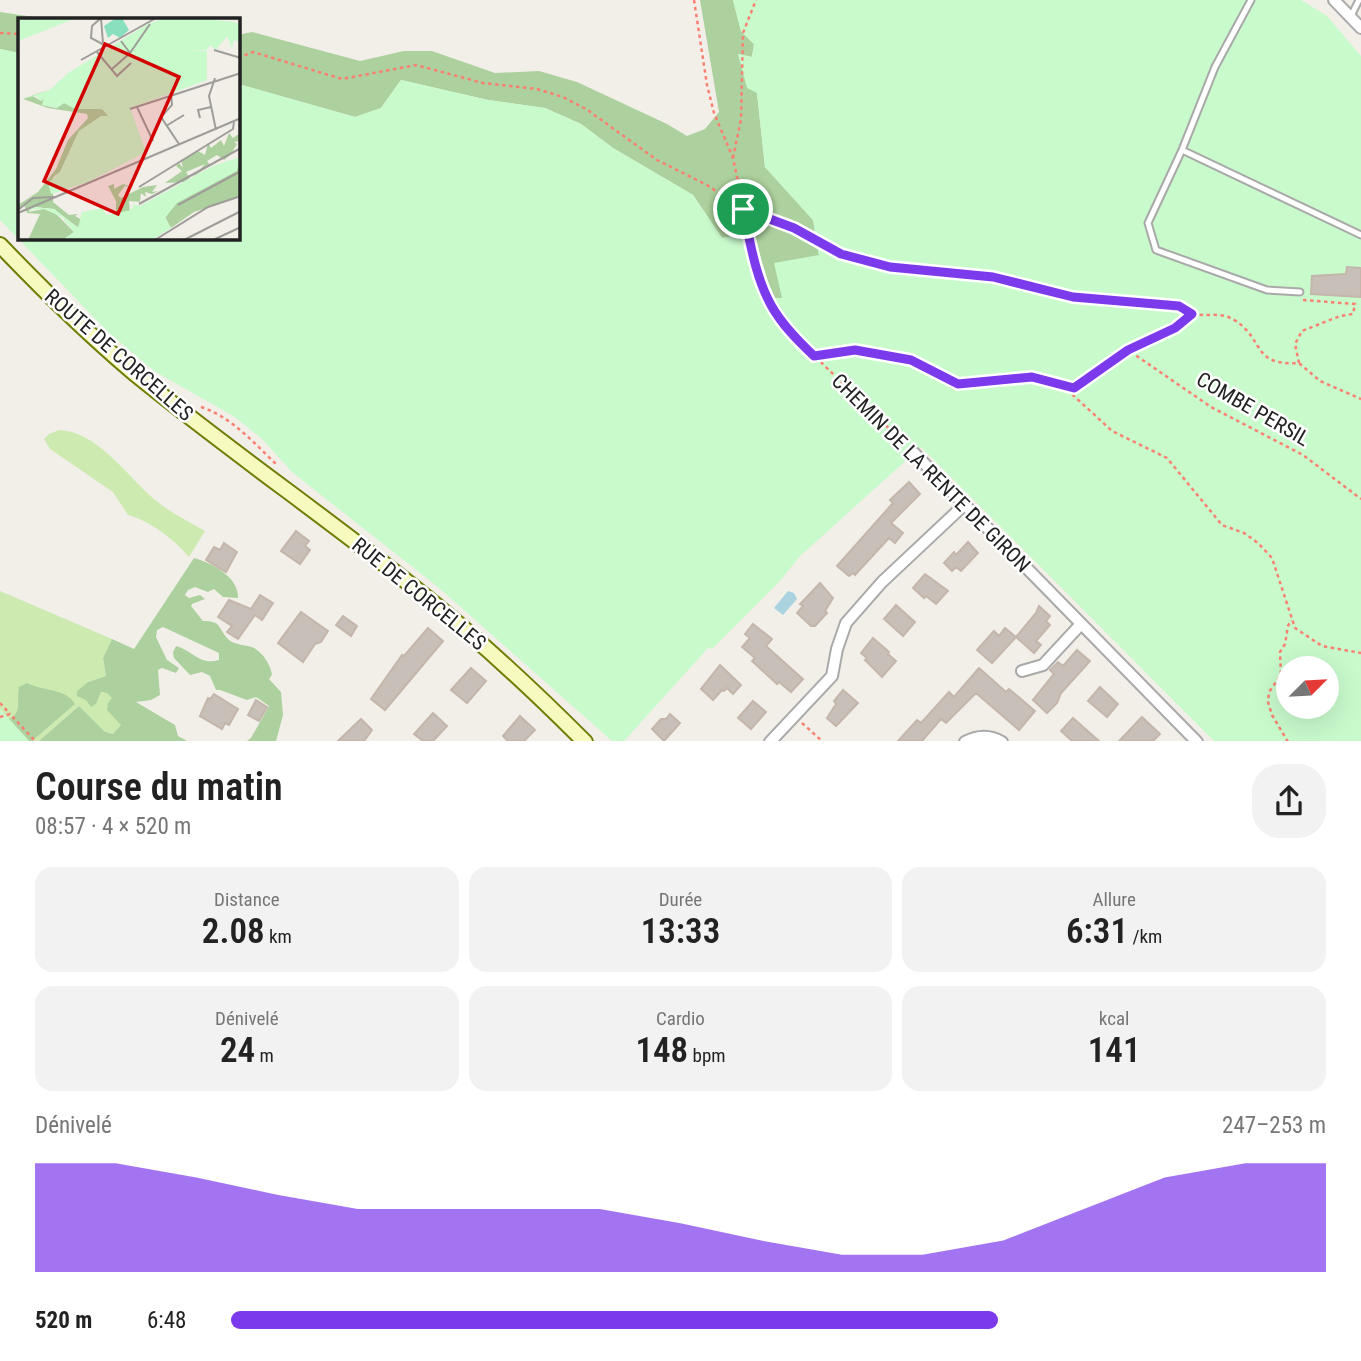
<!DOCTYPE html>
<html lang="fr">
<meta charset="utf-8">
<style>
:root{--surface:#fff;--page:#f2f2f2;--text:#222;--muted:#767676;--accent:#7c3aed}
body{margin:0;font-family:"Roboto Condensed",sans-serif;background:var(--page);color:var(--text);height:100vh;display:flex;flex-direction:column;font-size:26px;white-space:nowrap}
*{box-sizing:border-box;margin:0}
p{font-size:23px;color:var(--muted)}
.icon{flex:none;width:38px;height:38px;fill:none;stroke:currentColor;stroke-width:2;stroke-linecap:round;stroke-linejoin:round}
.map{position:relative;height:741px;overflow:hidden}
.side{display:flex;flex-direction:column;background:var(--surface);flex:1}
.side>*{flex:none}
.needle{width:46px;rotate:66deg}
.fabs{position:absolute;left:1276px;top:656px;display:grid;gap:14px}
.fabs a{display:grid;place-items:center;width:63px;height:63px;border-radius:50%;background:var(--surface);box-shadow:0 7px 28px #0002;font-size:35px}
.pin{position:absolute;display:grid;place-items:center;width:60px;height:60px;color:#fff;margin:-30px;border:4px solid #fff;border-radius:50%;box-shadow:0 2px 7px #0007}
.round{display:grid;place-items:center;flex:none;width:74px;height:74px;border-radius:28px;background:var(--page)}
.head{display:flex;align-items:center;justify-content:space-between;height:119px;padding:0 35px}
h1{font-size:38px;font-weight:600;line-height:52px}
.metrics{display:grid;grid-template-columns:repeat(3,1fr);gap:10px;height:119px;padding:7px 35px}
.metrics div{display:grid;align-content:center;border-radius:18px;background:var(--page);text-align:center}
.metrics b{font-size:35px;font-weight:600}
.metrics small{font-size:19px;font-weight:400}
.metrics p{font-size:19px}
.chart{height:196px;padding:14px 35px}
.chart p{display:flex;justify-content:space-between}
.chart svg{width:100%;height:126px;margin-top:7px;fill:var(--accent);opacity:.7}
ul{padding:0 35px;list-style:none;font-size:23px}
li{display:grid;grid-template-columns:112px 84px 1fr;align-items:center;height:52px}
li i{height:18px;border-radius:9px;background:var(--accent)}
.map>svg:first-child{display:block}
.grass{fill:#cdebb0}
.forest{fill:#add19e}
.park{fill:#c8facc;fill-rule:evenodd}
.water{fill:#aad3df}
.building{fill:#c7bfb8;stroke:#c4b6ab;stroke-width:2}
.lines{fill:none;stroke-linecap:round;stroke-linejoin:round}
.lane-casing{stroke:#a9a9a9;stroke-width:9}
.street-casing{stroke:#a9a9a9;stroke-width:14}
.secondary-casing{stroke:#707d05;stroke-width:18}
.path{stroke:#fa8072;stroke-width:2.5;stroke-dasharray:3.5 3.5;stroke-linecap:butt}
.lane{stroke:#fff;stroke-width:5}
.street{stroke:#fff;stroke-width:10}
.secondary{stroke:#f7fabf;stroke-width:14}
.route-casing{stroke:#fff;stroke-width:14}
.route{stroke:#7c3aed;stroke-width:9}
.labels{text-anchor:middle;stroke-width:5;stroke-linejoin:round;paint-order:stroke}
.street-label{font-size:21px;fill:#222;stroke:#fff}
.inset-road{fill:none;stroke:#9f9d99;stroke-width:2}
.view{fill:#d40000;fill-opacity:0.15;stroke:#d40000;stroke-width:3.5}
.inset-edge{fill:none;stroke:#222;stroke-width:3.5}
</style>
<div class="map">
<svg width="1361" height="742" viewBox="0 0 1361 742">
<rect width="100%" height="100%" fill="#f2efe9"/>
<path class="grass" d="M59,430C97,431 127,476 154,499C169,512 188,521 205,531L189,557C174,539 150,521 128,515L113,492L50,449L44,439L49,434Z
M0,591L112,639L103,658L106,676L88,682L86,700L96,704L101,692L107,693L113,698L108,710L122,725L113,734L105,733L79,706L39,741H25L0,723Z"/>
<path class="forest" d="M700,0H733L741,31L754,44L752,57L738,54L757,93L765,167L813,220L819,255L782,298L773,299L753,233L722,238L693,195L613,148L581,124L545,108L488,100L401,80L381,108L355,117L238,84V35L252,32L360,61L404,51H432L495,73L539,71L577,82L667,124L687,136L705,129L719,112Z
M0,12L48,19H19V53L0,49Z
M194,558C212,563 239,577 238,598L223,597L214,589L208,592L195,587L188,590L185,595L189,598L200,595L205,599L192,604L191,606L203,621C222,621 217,627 228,639C235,646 246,644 254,648C263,653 271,665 272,675L269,679L281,692L283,715L276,741H247L251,738L269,706L256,697L247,700L220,690H216L210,676L202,672L190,675L174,658L173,652L176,646C192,650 200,666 219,660V653L163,627L157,630L156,637L167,660L179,668L176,673L162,668L158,670L160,695L151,700L136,702L175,725L178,736L187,741H39L79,706L105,732L113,734L121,725L107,710L108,703L112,698L107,693L101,692L96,704L91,707L86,700L77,696V691L88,682L106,676L103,658L112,639L134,649Z
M27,683C42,691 66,688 75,704L32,741H29L9,719C23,712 16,700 19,687Z"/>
<path class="park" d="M733,0H1301L1327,16L1361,56V741H1214L921,447L799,557L780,581L712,649L709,647L624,741H612L438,587L293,473L262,439L235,417L154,371L109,333L0,220V49L19,53V238H238V84L355,117L381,108L401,80L488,100L545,108L581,124L613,148L693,195L722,238L753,233L773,298H782L774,263L819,255L813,220L765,167L757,93L747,88L738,54L752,57L754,44L741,31ZM1288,668H1326V707H1288Z
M0,709L29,741H0Z"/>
<path class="water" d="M788,591L794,593L797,599L783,615L774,608Z"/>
<path class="building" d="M1347,267L1361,268V297L1311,294L1312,276L1346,274Z
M909,482L920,494L891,523L903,533L895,543L889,538L855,575L853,573L849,576L837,566L893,503L890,500Z
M296,531L309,541L305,546L310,550L300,564L281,551Z
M968,542L978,553L961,571L956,567L952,571L944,563L954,552L956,555Z
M224,543L237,552L226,572L206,560L214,547L220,550Z
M925,574L948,591L936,604L926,596L924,598L913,588Z
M820,583L833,598L825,611L827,613L815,626H811L797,613L803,606L800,604Z
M260,595L273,603L262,620L255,615L238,639L227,632L232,626L218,617L229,600L251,609Z
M896,605L915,622L903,636L884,619Z
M1039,606L1050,616L1046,621L1050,625L1036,641L1041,645L1034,653L1016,637L992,663L977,650L994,631L999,636L1005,628L1016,637L1036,613Z
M301,612L328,631L321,642L315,644L303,662L278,643Z
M343,616L357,626L351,636L336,625Z
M753,624L772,639L766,646L803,679L791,692L779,682L777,684L752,661L755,658L742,647L750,638L745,634Z
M428,628L443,641L385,710L371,699L402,655L404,656Z
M873,638L889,652L888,654L896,661L882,677L865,660L867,658L861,653Z
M1077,650L1090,661L1061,693L1057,703L1047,713L1033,700L1054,674L1050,670L1058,662L1063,666Z
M720,665L741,685L733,694L727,688L724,691L722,690L713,700L701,689Z
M471,668L486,681L467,703L451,690Z
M979,668L1006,692L1009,689L1035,711L1019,730L976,693L946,723L941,719L922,741H898L917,720L921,723L949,692L954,697Z
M1100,687L1118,704L1107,717L1088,701Z
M843,690L858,703L836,726L827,718L836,704L834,701Z
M214,694L238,709L229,725L225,723L222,729L200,716L208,698L210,699Z
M256,700L267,707L259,721L248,715Z
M753,701L766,712L751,729L738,718Z
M433,713L447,726L433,741H423L414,734Z
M670,714L680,723L664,741L652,729L661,719H666Z
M520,716L535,730L524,741H508L503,736Z
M1142,717L1160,734L1153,741H1119Z
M1073,718L1099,741H1072L1061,731Z
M361,719L372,730L364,741H338Z"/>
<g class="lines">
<g class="lane-casing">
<path id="lane" d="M1251,0L1215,67L1182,150L1148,223L1156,250L1267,290L1300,292
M1351,16L1359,0
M1182,150L1361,235"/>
</g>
<g class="street-casing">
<path id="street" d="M1334,0L1361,28
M914,453L1197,742
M1022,671L1043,665L1081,624
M770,742L832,676L837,649L846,623L882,582L964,505
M965,742C978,735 990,735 1002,742"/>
</g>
<g class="secondary-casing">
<path id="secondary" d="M0,245C43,290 87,333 134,373C226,448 323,515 416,589C475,636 531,688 585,742"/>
</g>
<path class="path" d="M694,0L707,85L714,113L733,158L757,271L770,304L791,333L906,445
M0,33L19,34
M238,58L253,52L342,79L416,65L483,83L537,89L563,97L586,109L657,160L707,185L743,210L794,228L841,254L890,267L993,277L1073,297L1179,306C1183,308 1189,313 1193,314C1209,317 1221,311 1236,321C1265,341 1252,366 1299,363L1320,381L1361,399
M733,158L741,119L743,33L756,0
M1192,314L1175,328L1128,350L1211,407L1303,455L1361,499
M814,356L855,350L911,360L958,384L1032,377L1074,389L1128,350
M1299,363L1295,344L1302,331L1340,316L1353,314L1355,304L1303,300
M1062,385L1112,431L1167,458L1222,525L1244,533L1258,543L1272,558L1295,628L1322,646L1361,653
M201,407C232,417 255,444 278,466
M0,703L10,714
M0,717L10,714L36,742
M802,723L823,742
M1288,742L1272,715L1268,702L1269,692L1281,675L1280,652L1285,644L1288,626L1291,620"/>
<use href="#lane" class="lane"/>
<use href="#street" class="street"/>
<use href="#secondary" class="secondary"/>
</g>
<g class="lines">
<g class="route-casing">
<path id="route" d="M743,209L794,228L841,254L890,267L993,277L1073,297L1179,306L1192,314L1175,328L1128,350L1074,388L1032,377L958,384L911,360L855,350L814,356C798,341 782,325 771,305C755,276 750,241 743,209Z"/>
</g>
<use href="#route" class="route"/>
</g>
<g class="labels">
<g class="street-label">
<text transform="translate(119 355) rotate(41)" y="7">ROUTE DE CORCELLES</text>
<text transform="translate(1253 409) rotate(30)" y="7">COMBE PERSIL</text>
<text transform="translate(931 473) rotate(45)" y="7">CHEMIN DE LA RENTE DE GIRON</text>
<text transform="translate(419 594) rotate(39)" y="7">RUE DE CORCELLES</text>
</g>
</g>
<g transform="translate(18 18)">
<rect width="222" height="222" fill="#f2efe9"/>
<path d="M32,71L15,78L23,83L27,79L25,87L38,90L46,85L88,92L91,98L61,113L42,154L35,159V184L51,197L60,196L57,198L64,202L62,211L36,191L16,189L10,194L26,191L38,196L56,214L50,219L222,146V178L176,194L153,210L147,199L44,222H10L22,196L9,195L6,187L0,191V187L20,174L38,151L50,122L70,100L69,96L30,90L5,81ZM211,115L215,120L222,115V123L216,124L219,126L214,134L220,131L206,142L199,137L189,143L192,147L175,159L187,146L168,154L172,160L166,164L147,165L164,153L158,148L161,145L165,150L163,142L180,133L187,137L190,125L193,130L203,122L206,128ZM96,166V171L105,166L116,170L107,168L100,177L103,180L125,169L139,167L134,174L141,173L134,176L127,174L128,179L123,175L122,184L111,183L112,195L98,196V183L90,168Z" fill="#add19e"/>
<path d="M0,0H58L0,23ZM181,0L216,4L222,7V24L216,22L214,30L209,18L198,32L192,27L189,32H170L189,33V62L112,90L128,134L70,164L33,176L30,165L42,154L61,113L83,98H90L84,91H57L46,85L39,90L24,87L26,79L23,83L18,78L8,80L32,72L50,55L130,6L148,0ZM222,139L219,153L159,185L147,200L153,210L134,222H44L56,214L44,199L26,191L9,192L16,189L36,191L60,210L64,194L85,190L88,197L113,192L116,186L122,188L195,148Z" fill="#c8facc"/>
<path d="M98,0H104L111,12L102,20L95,16L90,20L86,8Z" fill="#88e0be"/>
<path class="inset-road" d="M83,0L74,8L73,20L88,28M83,0L85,25M103,23L112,35L132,6M196,32L223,40M79,34L99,58L113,45M63,42L138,0M94,51L111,36M197,60L191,78L198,112M153,76L154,87L143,99L161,126M119,89L135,123M112,91L223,55M182,100L180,92L193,89M148,108L166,97M121,169L215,111L216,104M121,186L223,130M160,187L223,153M0,192L15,180L37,179M0,195L223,100M137,222L190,189L223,178M166,222L223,193M195,222L223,209"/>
<path class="view" d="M87,26L161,59L100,196L26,163Z"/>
<rect width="222" height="222" class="inset-edge"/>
</g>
</svg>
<div class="fabs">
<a><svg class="needle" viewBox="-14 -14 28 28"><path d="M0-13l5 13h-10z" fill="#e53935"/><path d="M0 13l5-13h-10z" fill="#767676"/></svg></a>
</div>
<div class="pin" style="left:743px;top:209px;background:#1e9e55"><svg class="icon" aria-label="arrive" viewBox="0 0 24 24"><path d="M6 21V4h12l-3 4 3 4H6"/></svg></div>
</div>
<section class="side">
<div class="head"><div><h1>Course du matin</h1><p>08:57 · 4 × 520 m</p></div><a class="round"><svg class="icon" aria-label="share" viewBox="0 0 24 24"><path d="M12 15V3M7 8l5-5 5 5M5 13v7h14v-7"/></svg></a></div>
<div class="metrics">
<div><p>Distance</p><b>2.08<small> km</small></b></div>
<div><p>Durée</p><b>13:33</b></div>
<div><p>Allure</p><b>6:31<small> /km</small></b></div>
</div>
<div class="metrics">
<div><p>Dénivelé</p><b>24<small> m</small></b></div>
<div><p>Cardio</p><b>148<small> bpm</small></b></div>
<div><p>kcal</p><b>141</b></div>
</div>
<div class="chart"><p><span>Dénivelé</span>247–253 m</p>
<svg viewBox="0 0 160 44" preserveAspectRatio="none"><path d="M0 44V6L10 6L20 11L30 17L40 22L50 22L60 22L70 22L80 27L90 33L100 38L110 38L120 33L130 22L140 11L150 6L160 6V44z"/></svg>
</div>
<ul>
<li><b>520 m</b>6:48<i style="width:70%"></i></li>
</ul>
</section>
